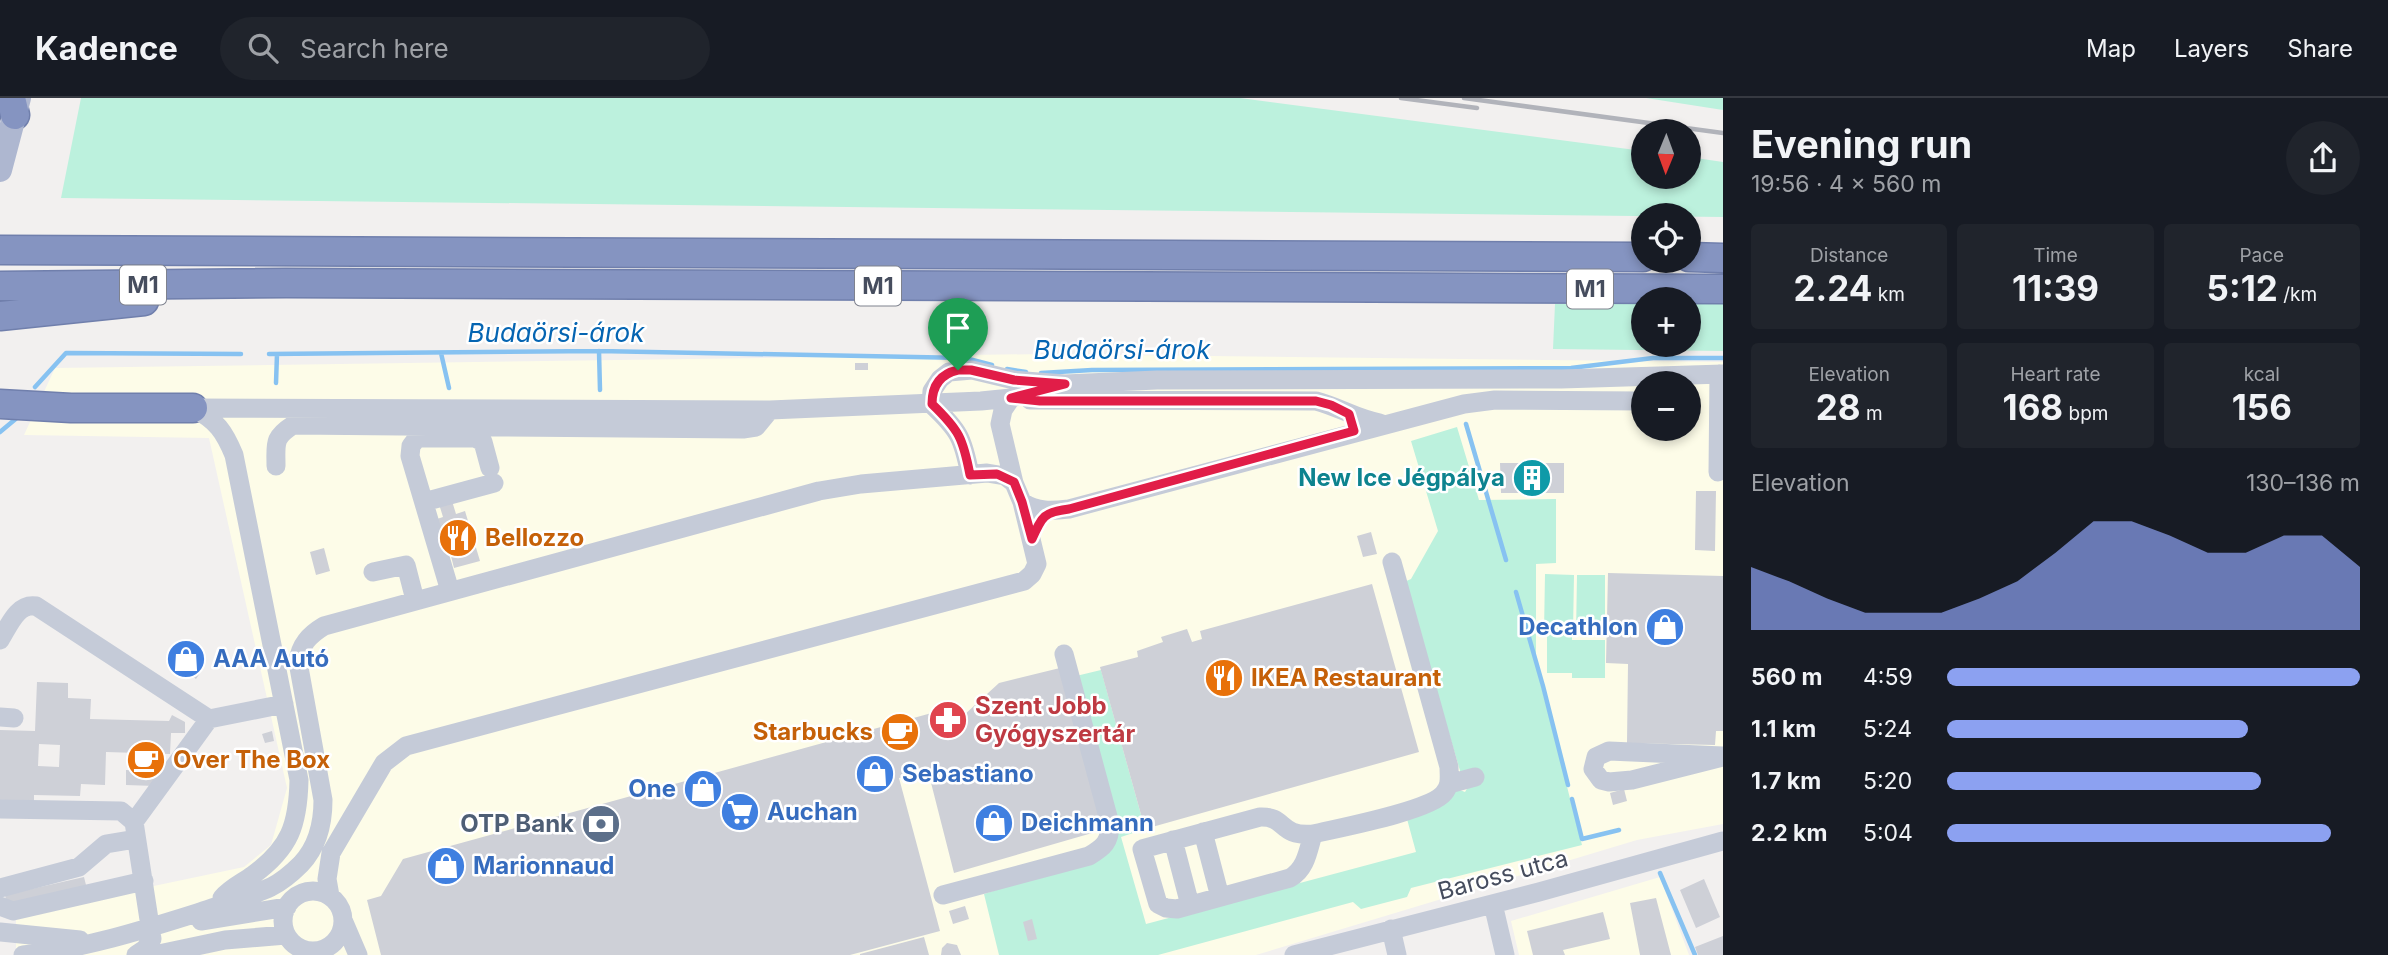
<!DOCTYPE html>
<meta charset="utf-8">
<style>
:root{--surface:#171b24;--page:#20242c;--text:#f1f3f6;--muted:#9ea1a6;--line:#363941;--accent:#8ca1f1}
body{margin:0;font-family:Inter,sans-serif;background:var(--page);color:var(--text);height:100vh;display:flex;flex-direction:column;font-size:26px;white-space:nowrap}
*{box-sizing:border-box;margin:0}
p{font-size:23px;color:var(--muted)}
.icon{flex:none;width:38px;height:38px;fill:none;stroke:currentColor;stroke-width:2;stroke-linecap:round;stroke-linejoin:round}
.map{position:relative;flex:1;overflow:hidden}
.drawer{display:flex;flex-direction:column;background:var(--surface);width:665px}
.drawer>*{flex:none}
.needle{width:46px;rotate:181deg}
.tools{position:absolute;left:1631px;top:21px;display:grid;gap:14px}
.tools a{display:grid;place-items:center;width:70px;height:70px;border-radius:50%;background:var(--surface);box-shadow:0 4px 10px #0003;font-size:35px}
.pin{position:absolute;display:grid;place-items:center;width:60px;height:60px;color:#fff;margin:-72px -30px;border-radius:50% 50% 50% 0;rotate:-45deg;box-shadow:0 0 7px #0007}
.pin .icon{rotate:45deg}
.round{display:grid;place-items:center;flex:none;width:74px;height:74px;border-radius:37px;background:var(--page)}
.head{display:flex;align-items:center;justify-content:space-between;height:119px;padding:0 28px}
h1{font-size:38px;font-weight:700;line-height:52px}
.figures{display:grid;grid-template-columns:repeat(3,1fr);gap:10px;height:119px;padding:7px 28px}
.figures div{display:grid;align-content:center;border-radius:7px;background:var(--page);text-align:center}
.figures b{font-size:35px;font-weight:700}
.figures small{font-size:19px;font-weight:400}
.figures p{font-size:19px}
.chart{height:196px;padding:14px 28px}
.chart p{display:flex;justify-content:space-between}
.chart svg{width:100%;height:126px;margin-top:7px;fill:var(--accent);opacity:.7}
ul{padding:0 28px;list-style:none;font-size:23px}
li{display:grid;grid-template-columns:112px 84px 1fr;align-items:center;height:52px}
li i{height:18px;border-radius:9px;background:var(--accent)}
header{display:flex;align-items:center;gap:42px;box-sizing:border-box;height:98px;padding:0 35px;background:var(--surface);border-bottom:2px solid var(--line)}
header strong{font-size:33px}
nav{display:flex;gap:38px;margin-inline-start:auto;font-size:24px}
.search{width:490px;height:63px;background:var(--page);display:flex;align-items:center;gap:18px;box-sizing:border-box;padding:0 24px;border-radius:38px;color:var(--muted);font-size:26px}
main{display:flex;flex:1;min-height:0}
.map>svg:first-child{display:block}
.commercial{fill:#fdfce8;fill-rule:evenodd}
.green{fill:#bcf1dd}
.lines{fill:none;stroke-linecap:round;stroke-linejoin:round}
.stream{stroke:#87c2f1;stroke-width:4.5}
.building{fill:#ced0d7;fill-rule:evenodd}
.highway-casing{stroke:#707fac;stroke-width:31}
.minor{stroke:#c5cbd8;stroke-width:19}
.major{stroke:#aeb7d0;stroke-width:24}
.highway{stroke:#8594c1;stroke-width:28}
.rail{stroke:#b1b3ba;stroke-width:4.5}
.route-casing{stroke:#fff;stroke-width:14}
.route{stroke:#e11d48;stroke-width:9}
.labels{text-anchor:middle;stroke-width:5;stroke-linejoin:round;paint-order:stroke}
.shield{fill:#fff;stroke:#7e828e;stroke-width:2}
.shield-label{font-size:23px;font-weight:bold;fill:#464d5e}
.culture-label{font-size:24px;font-weight:bold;fill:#0d838f;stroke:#fff;text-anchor:end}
.food-label{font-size:24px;font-weight:bold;fill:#c56008;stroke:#fff;text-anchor:start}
.shop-label{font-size:24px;font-weight:bold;fill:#366cbe;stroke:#fff;text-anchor:start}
.health-label{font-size:24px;font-weight:bold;fill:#be3a42;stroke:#fff;text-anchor:start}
.service-label{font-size:24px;font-weight:bold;fill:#4e5e75;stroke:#fff;text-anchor:end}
.street-label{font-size:24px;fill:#464d5e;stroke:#fff}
.water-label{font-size:26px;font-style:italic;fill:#0565b2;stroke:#fff}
</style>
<header>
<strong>Kadence</strong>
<div class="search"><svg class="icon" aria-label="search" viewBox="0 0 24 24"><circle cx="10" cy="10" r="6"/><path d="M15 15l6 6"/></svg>Search here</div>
<nav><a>Map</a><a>Layers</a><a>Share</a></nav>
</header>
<main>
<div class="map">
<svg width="1723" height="857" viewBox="0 0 1723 857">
<rect width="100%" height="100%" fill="#f2f0ef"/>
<path class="commercial" d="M1044,256L1723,264V726L1637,742L1256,857H16V817L244,769L271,747L287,690L209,340L24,337L55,270ZM1643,285H1689V331H1643Z
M1660,779L1689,857H1519L1511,823Z"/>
<path class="green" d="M81,0H1240L1643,53V79H1689V59L1723,64V119L61,100Z
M1646,0H1723V12Z
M1555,206H1643V247H1689V206H1723V253L1553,251Z
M1457,329L1479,402L1556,401V465L1536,466V568L1582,747L1411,790L1407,799L1361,811L1353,804L1158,857H999L984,796L1107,755L1076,578L1101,572L1145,731L1121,739L1146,826L1416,754L1407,721C1427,713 1446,710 1457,691L1465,694L1468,689L1461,676L1404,484L1411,481L1438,433L1411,343Z
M1545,476L1574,477L1573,534H1544Z
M1577,477H1605V536H1576Z
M1547,536H1572V542H1605V580H1572V575H1547Z"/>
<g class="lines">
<path class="stream" d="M599,253L600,292
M441,255L449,290
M269,256L599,253L965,260L992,267
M1007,271L1026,274
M1041,275L1092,272L1571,270L1653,260H1723
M276,285L277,256
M35,289L66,255L241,256
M1466,326L1506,462
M0,334L18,319
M1516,494L1543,588L1568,687
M1572,701L1582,741L1619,732
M1660,775L1695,857"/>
</g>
<path class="building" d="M855,265H868V272H855Z
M1500,365H1564V395H1501Z
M1696,393H1716L1715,453L1695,452Z
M452,403L456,416L465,413L480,463L454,470L451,458L446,459L437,421L443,419L439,406Z
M1371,434L1377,456L1363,459L1357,438Z
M324,450L330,473L316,477L310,454Z
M1608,475L1723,478V633H1716L1715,647L1627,645L1628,566L1606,565Z
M1372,486L1419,654L1145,731L1100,569L1138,559L1137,553L1163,544L1161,539L1187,531L1192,544L1202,541L1200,533Z
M185,560L202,572L196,581L179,568Z
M1064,569L1106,731L954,775L928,673L899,680L940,833L850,857H381L367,802L381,798L403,761L957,608L963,618L999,585Z
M37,584L68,585V600L91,601L90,621L169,623L172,617L185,624V635H171L170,656L106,654L105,687L81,686L80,698L34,697V706H0V632L35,633ZM39,646L60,647L59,669L38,668Z
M272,633L274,643L265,645L262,636Z
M126,672L156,673L155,688L126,687Z
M1624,691L1627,703L1613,707L1610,695Z
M84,779L87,791L8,810L5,797Z
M1704,781L1720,819L1696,830L1680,792Z
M1656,800L1671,857H1640L1630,805Z
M965,808L969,821L953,826L949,813Z
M1603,814L1610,841L1563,852L1565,857H1533L1527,833Z
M1032,821L1037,841L1028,843L1023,824Z
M1723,838V857H1698L1695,849Z
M924,839L929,857H860V856Z
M947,845L957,847L961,857H941L942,850Z"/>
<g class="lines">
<g class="highway-casing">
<path id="highway" d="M11,0L15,17
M0,152L1643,159
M1689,159L1723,160
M0,188L286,185L1723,191
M0,218L144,203
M0,306L71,310H193"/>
</g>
<path class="minor" d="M1030,302L1316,303C1339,309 1357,321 1380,325
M931,306L932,293L940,281L949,274L972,272L1014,282L1065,286L1157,282L1561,281L1723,276
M931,306C959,332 963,340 970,377
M193,310L770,312L981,303L1011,300L1065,286
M193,310C217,323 224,333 234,357L299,682C298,727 290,750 253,777C242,785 230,790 222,800
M276,368C276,345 273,340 293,327L743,331L756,329L770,312
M1718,374L1719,276
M424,404L494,385
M1022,404C1038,414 1051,413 1069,411L1464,306L1495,302L1643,303
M373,474L406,467L415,502
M450,493L410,358L411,348L417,340H475L483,344L490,370
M0,542C9,528 17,505 36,508L209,621L284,606
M0,619L14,620
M1723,658L1609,653L1596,659L1593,671L1601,682L1609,684L1632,682L1723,659
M1449,686L1475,679
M0,711L121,713L134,724
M1203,734L1220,799
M1313,736C1308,753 1306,771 1290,780L1177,811L1166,810L1158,806L1142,751L1260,719C1287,718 1278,739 1313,736C1338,730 1430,713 1444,695C1451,687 1449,679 1449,669L1392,464
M1173,742L1190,807
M0,790L79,769L106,746L136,741
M283 823a30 30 0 1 1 60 0a30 30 0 1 1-60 0Z
M943,797L1089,758C1104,749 1110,744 1110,726L1064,556
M330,798L327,781L331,755L384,665L406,648L1024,483L1032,476L1037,466L1022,404L1014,385L1000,326L1003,312L1011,300
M1493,806L1505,857
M0,808L13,813L144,783
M343,822L358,857
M201,823L287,809
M1391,831L1397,857
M0,834L80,842
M23,857C83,851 143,832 200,814C224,806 249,799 271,789C281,784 293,774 301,766C318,748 323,725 323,702L298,564C300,547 309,537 324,528L819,393L861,386L987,375L1005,378L1014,385
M136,857L145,851L152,841L134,724L209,621
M154,857L225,842L286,837
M1294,857L1539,794L1723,743"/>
<path class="major" d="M0,72L19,0"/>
<use href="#highway" class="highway"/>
<path class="rail" d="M1401,0L1477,10
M1464,0L1723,35"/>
</g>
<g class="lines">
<g class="route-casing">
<path id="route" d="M958,272H971L1014,282L1065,286L1011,300L1040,303H1316L1331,307L1349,316L1354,333L1069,411C1044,414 1042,418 1032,441L1022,404L1014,384L997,376L970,377C963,340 959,332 932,306C932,288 940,276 958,272Z"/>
</g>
<use href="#route" class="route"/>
</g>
<defs>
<g id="building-disc" transform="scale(2.0125)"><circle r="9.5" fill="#0f9aa8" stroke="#fff"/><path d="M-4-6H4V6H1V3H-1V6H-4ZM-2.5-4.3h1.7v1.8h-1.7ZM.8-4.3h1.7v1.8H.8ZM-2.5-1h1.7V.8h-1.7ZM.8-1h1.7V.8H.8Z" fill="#fff"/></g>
<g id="restaurant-disc" transform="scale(2.0125)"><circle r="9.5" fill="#e8710a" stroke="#fff"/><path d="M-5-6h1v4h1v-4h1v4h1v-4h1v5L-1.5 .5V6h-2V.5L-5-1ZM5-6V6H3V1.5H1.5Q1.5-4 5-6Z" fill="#fff"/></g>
<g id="shop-disc" transform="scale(2.0125)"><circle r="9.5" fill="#3f7fe0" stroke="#fff"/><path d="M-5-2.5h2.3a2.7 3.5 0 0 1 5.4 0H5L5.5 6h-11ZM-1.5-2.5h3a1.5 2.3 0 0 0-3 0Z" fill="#fff"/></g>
<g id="pharmacy-disc" transform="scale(2.0125)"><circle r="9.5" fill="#e0444e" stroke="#fff"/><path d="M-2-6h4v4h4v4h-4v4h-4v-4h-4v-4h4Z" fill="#fff"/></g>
<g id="cafe-disc" transform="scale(2.0125)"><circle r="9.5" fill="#e8710a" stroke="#fff"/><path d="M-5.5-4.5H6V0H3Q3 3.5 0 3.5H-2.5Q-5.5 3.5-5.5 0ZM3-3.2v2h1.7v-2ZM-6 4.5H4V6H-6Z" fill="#fff"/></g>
<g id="supermarket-disc" transform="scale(2.0125)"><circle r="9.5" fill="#3f7fe0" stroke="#fff"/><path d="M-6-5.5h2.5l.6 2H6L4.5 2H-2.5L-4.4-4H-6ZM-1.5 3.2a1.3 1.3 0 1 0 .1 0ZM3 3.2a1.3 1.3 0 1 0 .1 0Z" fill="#fff"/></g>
<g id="bank-disc" transform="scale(2.0125)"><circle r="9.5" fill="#5c6f8a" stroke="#fff"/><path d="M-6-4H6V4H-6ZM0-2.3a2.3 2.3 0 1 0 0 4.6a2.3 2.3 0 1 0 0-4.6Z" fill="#fff"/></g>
</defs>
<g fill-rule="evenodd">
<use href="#building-disc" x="1532" y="380"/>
<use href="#restaurant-disc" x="458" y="440"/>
<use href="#shop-disc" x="1665" y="529"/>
<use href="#shop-disc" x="186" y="561"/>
<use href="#restaurant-disc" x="1224" y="580"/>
<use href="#pharmacy-disc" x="948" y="622"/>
<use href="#cafe-disc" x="900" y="634"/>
<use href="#cafe-disc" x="146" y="662"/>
<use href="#shop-disc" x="875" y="676"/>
<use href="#shop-disc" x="703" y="691"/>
<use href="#supermarket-disc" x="740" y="714"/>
<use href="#shop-disc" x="994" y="725"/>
<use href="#bank-disc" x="601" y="726"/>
<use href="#shop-disc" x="446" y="768"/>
</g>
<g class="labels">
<g class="shield">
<rect x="120" y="167.5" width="46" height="39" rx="5"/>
<rect x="855" y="168.5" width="46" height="39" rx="5"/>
<rect x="1567" y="171.5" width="46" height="39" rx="5"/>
</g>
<g class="shield-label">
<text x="143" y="195">M1</text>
<text x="878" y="196">M1</text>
<text x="1590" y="199">M1</text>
</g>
<g class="culture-label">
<text x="1505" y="388">New Ice Jégpálya</text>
</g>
<g class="food-label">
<text x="485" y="448">Bellozzo</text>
<text x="1251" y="588">IKEA Restaurant</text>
<text x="873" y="642" text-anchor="end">Starbucks</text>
<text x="173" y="670">Over The Box</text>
</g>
<g class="shop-label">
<text x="1638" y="537" text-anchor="end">Decathlon</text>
<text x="213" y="569">AAA Autó</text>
<text x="902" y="684">Sebastiano</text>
<text x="676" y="699" text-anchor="end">One</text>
<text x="767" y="722">Auchan</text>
<text x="1021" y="733">Deichmann</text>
<text x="473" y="776">Marionnaud</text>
</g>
<g class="health-label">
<text x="975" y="616">Szent Jobb<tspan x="975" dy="28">Gyógyszertár</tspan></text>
</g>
<g class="service-label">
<text x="574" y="734">OTP Bank</text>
</g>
<g class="street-label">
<text transform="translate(1503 777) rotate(-15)" y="8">Baross utca</text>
</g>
<g class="water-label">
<text x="556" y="244">Budaörsi-árok</text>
<text x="1122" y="261">Budaörsi-árok</text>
</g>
</g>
</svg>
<div class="tools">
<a><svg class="needle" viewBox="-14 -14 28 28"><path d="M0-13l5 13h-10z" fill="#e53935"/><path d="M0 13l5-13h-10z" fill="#9ea1a6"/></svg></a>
<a><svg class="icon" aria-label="locate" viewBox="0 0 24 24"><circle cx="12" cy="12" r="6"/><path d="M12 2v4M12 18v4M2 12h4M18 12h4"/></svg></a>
<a>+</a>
<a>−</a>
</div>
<div class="pin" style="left:958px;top:272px;background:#1e9e55"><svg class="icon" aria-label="arrive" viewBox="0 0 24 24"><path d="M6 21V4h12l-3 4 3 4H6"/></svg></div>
</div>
<section class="drawer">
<div class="head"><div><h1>Evening run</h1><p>19:56 · 4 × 560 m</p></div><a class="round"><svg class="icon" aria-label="share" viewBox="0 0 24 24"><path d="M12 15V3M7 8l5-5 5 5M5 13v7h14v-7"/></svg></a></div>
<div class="figures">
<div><p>Distance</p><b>2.24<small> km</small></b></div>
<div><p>Time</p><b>11:39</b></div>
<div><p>Pace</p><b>5:12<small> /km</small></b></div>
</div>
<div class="figures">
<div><p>Elevation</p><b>28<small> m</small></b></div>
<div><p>Heart rate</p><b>168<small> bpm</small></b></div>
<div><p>kcal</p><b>156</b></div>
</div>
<div class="chart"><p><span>Elevation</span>130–136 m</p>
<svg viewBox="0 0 160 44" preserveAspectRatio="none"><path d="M0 44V22L10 27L20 33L30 38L40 38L50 38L60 33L70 27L80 17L90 6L100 6L110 11L120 17L130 17L140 11L150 11L160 22V44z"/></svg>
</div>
<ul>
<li><b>560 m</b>4:59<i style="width:100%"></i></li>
<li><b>1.1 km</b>5:24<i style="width:73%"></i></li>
<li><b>1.7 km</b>5:20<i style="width:76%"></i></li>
<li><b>2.2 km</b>5:04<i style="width:93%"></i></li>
</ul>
</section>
</main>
